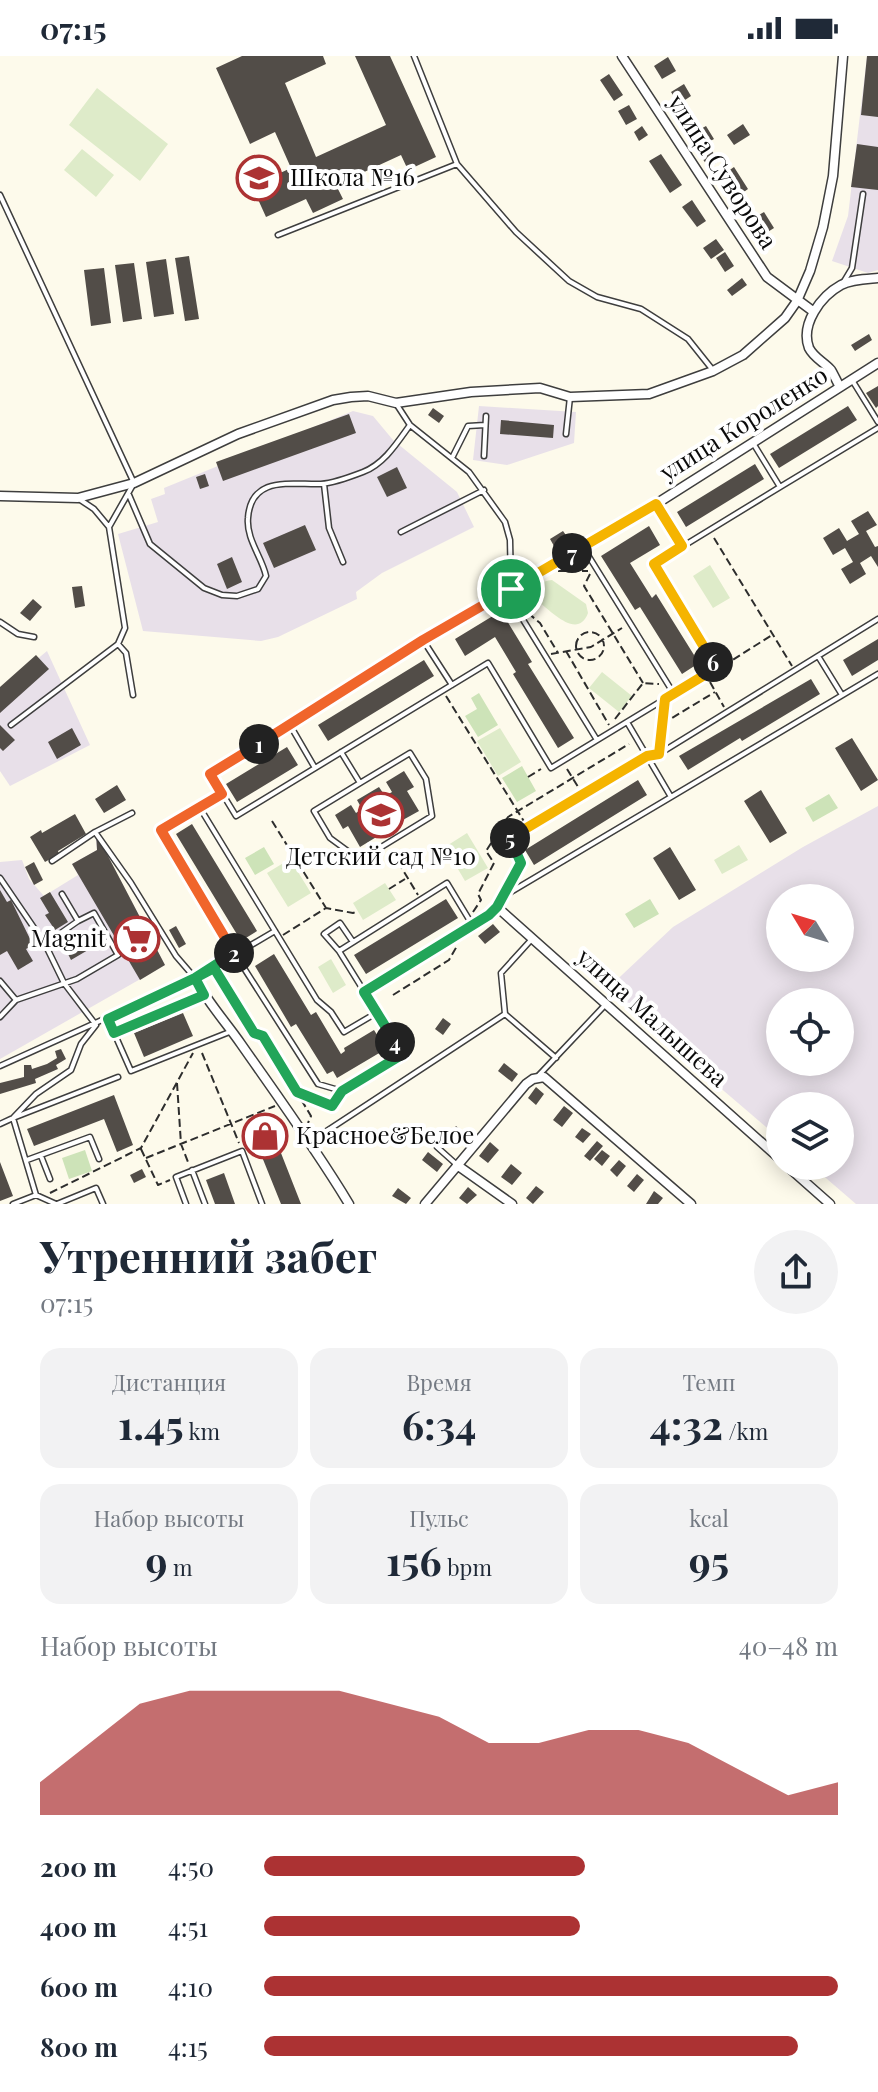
<!DOCTYPE html>
<html lang="ru">
<meta charset="utf-8">
<style>
:root{--surface:#fff;--page:#f2f2f3;--text:#1f2937;--muted:#747a83;--accent:#ac3233}
body{margin:0;font-family:"Playfair Display",serif;background:var(--page);color:var(--text);height:100vh;display:flex;flex-direction:column;font-size:30px;white-space:nowrap}
*{box-sizing:border-box;margin:0}
p{font-size:26px;color:var(--muted)}
.icon{flex:none;width:44px;height:44px;fill:none;stroke:currentColor;stroke-width:2;stroke-linecap:round;stroke-linejoin:round}
.map{position:relative;height:1148px;overflow:hidden}
.side{display:flex;flex-direction:column;background:var(--surface);flex:1}
.side>*{flex:none}
.needle{width:52px;rotate:308deg}
.tools{position:absolute;left:766px;top:828px;display:grid;gap:16px}
.tools a{display:grid;place-items:center;width:88px;height:88px;border-radius:50%;background:var(--surface);box-shadow:0 4px 20px #0003;font-size:40px}
.pin{position:absolute;display:grid;place-items:center;width:68px;height:68px;color:#fff;margin:-34px;border:4px solid #fff;border-radius:50%;box-shadow:0 2px 8px #0007}
.km{position:absolute;width:40px;height:40px;margin:-20px;border-radius:50%;background:#222;color:#fff;font-size:22px;line-height:40px;text-align:center}
.round{display:grid;place-items:center;flex:none;width:84px;height:84px;border-radius:42px;background:var(--page)}
.overview{display:flex;align-items:center;justify-content:space-between;height:136px;padding:0 40px}
h1{font-size:44px;font-weight:700;line-height:60px}
.stats{display:grid;grid-template-columns:repeat(3,1fr);gap:12px;height:136px;padding:8px 40px}
.stats div{display:grid;align-content:center;border-radius:20px;background:var(--page);text-align:center}
.stats b{font-size:40px;font-weight:700}
.stats small{font-size:22px;font-weight:400}
.stats p{font-size:22px}
.chart{height:224px;padding:16px 40px}
.chart p{display:flex;justify-content:space-between}
.chart svg{width:100%;height:144px;margin-top:8px;fill:var(--accent);opacity:.7}
ul{padding:0 40px;list-style:none;font-size:26px}
li{display:grid;grid-template-columns:128px 96px 1fr;align-items:center;height:60px}
li i{height:20px;border-radius:10px;background:var(--accent)}
.status{display:flex;justify-content:space-between;align-items:center;height:56px;padding:0 40px;background:var(--surface);direction:ltr}
.status svg{height:22px;fill:currentColor}
.map>svg:first-child{display:block}
.industrial{fill:#e8e0e9;fill-rule:evenodd}
.green{fill:#cde3b8}
.pitch{fill:#deebc9}
.building{fill:#524d48}
.lines{fill:none;stroke-linecap:round;stroke-linejoin:round}
.lane-casing{stroke:#3e3e3e;stroke-width:7}
.street-casing{stroke:#3e3e3e;stroke-width:11}
.path{stroke:#2d2d2d;stroke-width:2;stroke-dasharray:8 4;stroke-linecap:butt}
.lane{stroke:#fff;stroke-width:4}
.street{stroke:#fff;stroke-width:8}
.split-1-casing{stroke:#fff;stroke-width:16}
.split-2-casing{stroke:#fff;stroke-width:16}
.split-3-casing{stroke:#fff;stroke-width:16}
.split-4-casing{stroke:#fff;stroke-width:16}
.split-5-casing{stroke:#fff;stroke-width:16}
.split-6-casing{stroke:#fff;stroke-width:16}
.split-7-casing{stroke:#fff;stroke-width:16}
.split-8-casing{stroke:#fff;stroke-width:16}
.split-1{stroke:#f0652b;stroke-width:10}
.split-2{stroke:#f0652b;stroke-width:10}
.split-3{stroke:#22a559;stroke-width:10}
.split-4{stroke:#22a559;stroke-width:10}
.split-5{stroke:#22a559;stroke-width:10}
.split-6{stroke:#f5b400;stroke-width:10}
.split-7{stroke:#f5b400;stroke-width:10}
.split-8{stroke:#f5b400;stroke-width:10}
.labels{text-anchor:middle;stroke-width:8;stroke-linejoin:round;paint-order:stroke}
.street-label{font-size:24px;fill:#0b0b0b;stroke:#fff}
.poi-label{font-size:24px;fill:#0b0b0b;stroke:#fff;text-anchor:start}
</style>
<div class="status"><b>07:15</b><svg viewBox="0 0 49 12"><path d="M0 12V9h3v3zM5 12V6h3v6zM10 12V3h3v9zM15 12V0h3v12zM26 1h20v11H26zM47 4h2v5h-2z"/></svg></div>
<div class="map">
<svg width="878" height="1148" viewBox="0 0 878 1148">
<rect width="100%" height="100%" fill="#fdfaeb"/>
<path class="industrial" d="M867,0H878V214L868,217L832,205L848,160Z
M479,350L576,356L574,387L507,409L473,404Z
M353,355L373,360L393,384L457,436L474,471L382,517L356,536L357,543L278,581L261,585L143,575L118,478L158,466L151,443L165,438L164,432Z
M47,595L90,689L10,730L0,715V634Z
M878,750V1148H856L812,1110H840V1050H780V1083L606,934L673,871L803,791ZM780,842H840V902H780ZM780,946H840V1006H780Z
M95,776L165,909L0,1003V806L22,804L29,823L44,840L78,819L72,808L97,794Z"/>
<path class="green" d="M479,637L498,669L478,681L465,660L477,653L471,642Z
M522,710L536,735L517,746L502,722Z
M829,738L838,752L813,766L805,752Z
M264,791L274,808L255,819L245,802Z
M650,843L659,858L634,872L625,858Z
M85,1094L92,1115L69,1123L62,1102Z"/>
<path class="pitch" d="M97,32L168,88L140,125L69,69Z
M82,93L114,119L96,141L64,114Z
M710,509L730,542L713,552L693,520Z
M552,524L586,548L588,557C578,584 552,556 539,546C534,534 539,525 552,524Z
M602,616L632,640L619,656L589,632Z
M500,672L521,706L498,720L477,685Z
M467,777L488,812L465,825L445,791Z
M739,789L748,804L722,818L714,804Z
M290,803L311,837L288,851L267,817Z
M385,827L396,844L363,864L353,847Z
M331,903L346,929L333,937L318,911Z"/>
<path class="building" d="M242,0H323L326,8L285,27L316,101L386,69L355,0H390L436,101L408,114L401,99L336,129L343,143L313,157L306,143L266,161L252,130L291,112L275,76L250,88L216,12Z
M867,0H878V61L861,59Z
M668,1L676,15L662,23L654,10Z
M609,18L623,39L614,45L600,24Z
M684,28L691,40L679,48L671,36Z
M629,49L637,63L626,69L618,55Z
M743,68L750,79L734,89L727,79Z
M642,70L648,79L639,85L634,76Z
M706,70L714,83L705,88L697,75Z
M857,88L878,91V134L851,131Z
M712,95L719,105L709,112L702,102Z
M661,98L682,129L670,137L649,105Z
M734,111L748,133L738,140L724,118Z
M692,144L706,165L697,171L682,151Z
M764,156L774,172L763,179L752,163Z
M716,183L724,194L711,203L703,192Z
M725,196L734,210L725,216L716,202Z
M189,200L199,263L185,265L175,202Z
M166,203L174,258L154,261L146,206Z
M134,207L142,263L123,266L115,209Z
M104,212L111,267L91,270L84,214Z
M742,222L747,229L732,240L727,234Z
M869,278L872,284L855,295L851,289Z
M878,330V350L876,352L866,337Z
M848,350L857,364L779,412L770,398Z
M433,352L444,360L439,367L428,359Z
M349,358L356,377L223,425L216,406Z
M501,364L554,369L553,382L500,378Z
M755,408L764,423L686,471L677,456Z
M397,411L407,432L387,441L377,421Z
M205,418L209,430L200,433L196,421Z
M868,455L877,469L866,475L875,491L878,490V511L871,500L860,507L866,518L850,528L841,513L853,506L845,492L833,499L823,482L839,472L847,485L859,478L851,465Z
M305,469L316,494L274,512L263,487Z
M649,470L660,489L630,507L652,542L656,538L699,607L682,618L640,551L635,554L601,500Z
M563,475L568,482L554,490L550,483Z
M232,501L242,526L227,533L217,508Z
M82,530L85,550L75,552L72,531Z
M33,543L42,551L30,565L20,557Z
M501,555L532,606L528,608L574,682L558,692L513,618L516,616L495,581L465,600L455,583Z
M878,583V604L852,620L843,604Z
M36,599L49,613L0,657V631Z
M424,604L434,620L328,685L318,669Z
M811,623L820,638L742,685L740,682L688,714L679,700Z
M0,669L15,684L3,695L0,692Z
M72,672L81,689L57,703L48,686Z
M852,682L878,724L861,735L835,692Z
M287,691L298,709L237,746L226,728Z
M404,715L414,731L407,735L419,755L401,765L393,751L388,753L392,760L376,769L372,762L369,765L378,780L360,791L348,770L343,773L335,759L351,749L356,757L362,753L357,744L379,731L385,740L392,736L386,726Z
M638,724L647,739L534,809L525,794Z
M117,729L126,744L104,757L95,743Z
M761,734L787,777L770,787L744,745Z
M75,758L86,778L58,795L59,798L45,806L30,781L41,774L42,777Z
M192,768L257,875L241,885L176,778Z
M96,777L165,909L140,924L72,808L97,794Z
M670,791L696,834L679,844L653,802Z
M34,806L43,824L34,829L25,811Z
M0,834L7,846L11,844L33,889L26,893L33,905L18,914L7,895L0,899Z
M50,836L68,866L55,874L45,859L49,857L40,842Z
M446,843L458,862L366,918L354,899Z
M493,868L500,876L485,888L478,880Z
M176,870L186,888L179,892L169,874Z
M94,877L100,887L71,904L66,894Z
M274,898L311,959L316,956L341,998L345,995L344,992L374,974L386,993L337,1022L333,1015L327,1018L296,968L291,971L255,910Z
M183,957L193,980L144,1001L134,977Z
M443,962L451,968L443,979L435,973Z
M61,993L66,1003L56,1009L58,1013L35,1023L36,1027L0,1038V1027L24,1021V1009H31L32,1013L47,1008L57,1002L55,995Z
M504,1007L518,1018L512,1026L498,1015Z
M536,1031L544,1038L536,1049L528,1042Z
M114,1039L133,1089L117,1096L104,1063L34,1090L27,1073Z
M564,1050L573,1057L562,1071L553,1064Z
M270,1069L301,1148H281L252,1076Z
M456,1070L467,1079L462,1085L451,1077Z
M582,1072L591,1078L583,1087L575,1081Z
M597,1085L603,1090L590,1105L584,1100Z
M490,1086L499,1094L488,1107L479,1100Z
M602,1094L610,1100L602,1110L594,1103Z
M428,1096L443,1108L437,1116L422,1104Z
M619,1104L626,1110L617,1121L610,1114Z
M0,1106L13,1140L0,1145Z
M511,1108L522,1117L512,1129L501,1121Z
M142,1113L146,1121L134,1127L130,1119Z
M224,1117L235,1148H215L206,1124Z
M637,1118L644,1124L634,1136L627,1130Z
M536,1130L544,1136L533,1148L526,1142Z
M468,1131L477,1139L467,1148L459,1142Z
M398,1132L411,1142L406,1148L392,1140Z
M654,1135L663,1142L658,1148H646Z"/>
<g class="lines">
<g class="lane-casing">
<path id="lane" d="M414,0L457,108L516,176L569,225L597,241L641,253L688,283L712,313
M0,139L134,427L109,471L125,572L118,588L11,669
M278,179L457,108
M843,227L852,212L863,138
M852,324L878,366
M397,349L410,369L469,416L505,466L510,484L511,531
M566,378L570,341
M453,400L468,370L485,369
M484,400L486,360
M324,428L329,472L343,506
M780,431L878,372
M129,439L150,488L204,532L222,539L237,540L258,533L266,520C262,501 246,483 248,462C251,419 291,429 321,428C334,427 350,421 363,416C384,408 397,387 410,369
M79,443L94,453L109,471
M657,450L682,490
M401,476L484,434
M583,491L674,638
M506,536L597,684
M0,566L18,578L34,581
M423,584L452,629
M118,588L126,597L133,639
M818,600L842,639
M290,669L315,712
M341,696L360,727L314,755L330,782L360,804L432,760L426,723L410,697L360,727
M211,719L236,760L488,607L551,712L716,612L654,508L780,431L753,387
M222,738L161,774L235,898L318,1028L342,1035L403,998L339,895L447,827L473,870L497,851L521,807L510,783L647,700L659,698L878,563
M671,741L878,618
M200,752L317,944L331,956L344,976L378,956
M132,757L95,776L131,827L176,900L195,922
M52,805L95,776
M0,822L45,888L64,927L96,969
M504,840L671,741L627,666
M45,888L78,865L62,838
M339,895L324,878L340,867L353,886
M0,925L16,944L77,923L118,899L94,857L78,865
M364,936L473,870
M505,958L501,917L531,884
M0,961L16,944
M108,963L131,1015L232,975
M0,1010L195,922L275,875
M539,1019L606,948
M0,1068L13,1062L36,1038L71,1014L81,988L96,969
M310,1086L505,958L556,1002
M437,1091L456,1108
M41,1100L50,1123
M27,1104L90,1081L99,1103
M192,1114L205,1148
M36,1139L13,1062L118,1021
M13,1148L36,1139L56,1148
M57,1148L96,1132L103,1148
M186,1148L176,1121L242,1095L262,1148"/>
</g>
<g class="street-casing">
<path id="street" d="M622,0L767,221L814,256
M840,331C837,326 834,319 831,314C824,306 814,302 809,292C800,268 821,240 841,229C852,223 866,223 878,222
M0,440L78,442L134,427L238,378L333,344L351,341L368,340L396,347L471,336L540,332L570,341L649,338L713,315L743,299L785,262L797,245L810,215L823,171L833,120L843,0
M210,718L423,584L656,448L878,307
M497,851L780,1103
M195,922C207,946 226,966 241,988C278,1041 316,1093 349,1148
M457,1109L512,1148
M787,1110L830,1148
M425,1148L526,1028L533,1023L544,1021L691,1148"/>
</g>
<path class="path" d="M714,482L792,610
M558,515H588
M590,518L584,530L643,627
M523,550L541,526
M528,557L540,567L558,597
M576 590a14 14 0 1 1 28 0a14 14 0 1 1-28 0Z
M566,595L609,669
M551,598L591,591L622,572
M723,610L772,579
M710,626L724,651
M446,640L525,767
M615,663L643,627L659,628
M662,668L715,636
M660,690L664,652
M567,713L580,734
M528,721L541,713
M272,765L326,852
M398,806L418,839
M389,833L405,823
M473,856L481,844L478,838L494,807L486,795L508,761L629,688
M283,879L326,852L353,857L358,855
M216,916L254,977L263,980L311,1060L308,1067
M393,939L449,904L457,890
M122,973L198,942
M202,997L239,1087
M177,1027L181,1088L188,1106
M298,1037L332,1050L337,1042
M141,1093L158,1129L170,1124
M146,1102L275,1050
M50,1137L141,1092L193,997"/>
<use href="#lane" class="lane"/>
<use href="#street" class="street"/>
</g>
<g class="lines">
<g class="split-1-casing">
<path id="split-1" d="M259,688L423,584L511,533"/>
</g>
<g class="split-2-casing">
<path id="split-2" d="M234,897L161,774L222,738L210,718L259,688"/>
</g>
<g class="split-3-casing">
<path id="split-3" d="M212,913L195,922L204,939L114,977L108,963L195,922L234,897"/>
</g>
<g class="split-4-casing">
<path id="split-4" d="M212,913L214,912L254,977L263,980L297,1036L332,1050L342,1035L403,998L395,986"/>
</g>
<g class="split-5-casing">
<path id="split-5" d="M395,986L364,936L489,859L497,851L521,807L510,782"/>
</g>
<g class="split-6-casing">
<path id="split-6" d="M510,782L647,700L659,698L665,643L716,612L713,606"/>
</g>
<g class="split-7-casing">
<path id="split-7" d="M572,497L656,448L682,490L654,508L713,606"/>
</g>
<g class="split-8-casing">
<path id="split-8" d="M511,533L572,497"/>
</g>
<use href="#split-1" class="split-1"/>
<use href="#split-2" class="split-2"/>
<use href="#split-3" class="split-3"/>
<use href="#split-4" class="split-4"/>
<use href="#split-5" class="split-5"/>
<use href="#split-6" class="split-6"/>
<use href="#split-7" class="split-7"/>
<use href="#split-8" class="split-8"/>
</g>
<defs>
<g id="school-ring" transform="scale(2.3)"><circle r="9.5" fill="#fff" stroke="#ac3233" stroke-width="1.5"/><path d="M0-5L7-2L0 1L-7-2ZM-4 1L0 2.5L4 1V4Q0 6-4 4Z" fill="#ac3233"/></g>
<g id="supermarket-ring" transform="scale(2.3)"><circle r="9.5" fill="#fff" stroke="#ac3233" stroke-width="1.5"/><path d="M-6-5.5h2.5l.6 2H6L4.5 2H-2.5L-4.4-4H-6ZM-1.5 3.2a1.3 1.3 0 1 0 .1 0ZM3 3.2a1.3 1.3 0 1 0 .1 0Z" fill="#ac3233"/></g>
<g id="shop-ring" transform="scale(2.3)"><circle r="9.5" fill="#fff" stroke="#ac3233" stroke-width="1.5"/><path d="M-5-2.5h2.3a2.7 3.5 0 0 1 5.4 0H5L5.5 6h-11ZM-1.5-2.5h3a1.5 2.3 0 0 0-3 0Z" fill="#ac3233"/></g>
</defs>
<g fill-rule="evenodd">
<use href="#school-ring" x="259" y="122"/>
<use href="#school-ring" x="381" y="759"/>
<use href="#supermarket-ring" x="137" y="883"/>
<use href="#shop-ring" x="265" y="1080"/>
</g>
<g class="labels">
<g class="street-label">
<text transform="translate(722 116) rotate(57)" y="8">улица Суворова</text>
<text transform="translate(744 368) rotate(-32)" y="8">улица Короленко</text>
<text transform="translate(652 962) rotate(42)" y="8">улица Малышева</text>
</g>
<g class="poi-label">
<text x="290" y="130">Школа №16</text>
<text x="381" y="809" text-anchor="middle">Детский сад №10</text>
<text x="106" y="891" text-anchor="end">Magnit</text>
<text x="296" y="1088">Красное&amp;Белое</text>
</g>
</g>
</svg>
<div class="tools">
<a><svg class="needle" viewBox="-14 -14 28 28"><path d="M0-13l5 13h-10z" fill="#e53935"/><path d="M0 13l5-13h-10z" fill="#747a83"/></svg></a>
<a><svg class="icon" aria-label="locate" viewBox="0 0 24 24"><circle cx="12" cy="12" r="6"/><path d="M12 2v4M12 18v4M2 12h4M18 12h4"/></svg></a>
<a><svg class="icon" aria-label="layers" viewBox="0 0 24 24"><path d="M12 4l9 5-9 5-9-5zM3 14l9 5 9-5"/></svg></a>
</div>
<div class="pin" style="left:511px;top:533px;background:#1e9e55"><svg class="icon" aria-label="arrive" viewBox="0 0 24 24"><path d="M6 21V4h12l-3 4 3 4H6"/></svg></div>
<b class="km" style="left:259px;top:688px">1</b>
<b class="km" style="left:234px;top:897px">2</b>
<b class="km" style="left:395px;top:986px">4</b>
<b class="km" style="left:510px;top:782px">5</b>
<b class="km" style="left:713px;top:606px">6</b>
<b class="km" style="left:572px;top:497px">7</b>
</div>
<section class="side">
<div class="overview"><div><h1>Утренний забег</h1><p>07:15</p></div><a class="round"><svg class="icon" aria-label="share" viewBox="0 0 24 24"><path d="M12 15V3M7 8l5-5 5 5M5 13v7h14v-7"/></svg></a></div>
<div class="stats">
<div><p>Дистанция</p><b>1.45<small> km</small></b></div>
<div><p>Время</p><b>6:34</b></div>
<div><p>Темп</p><b>4:32<small> /km</small></b></div>
</div>
<div class="stats">
<div><p>Набор высоты</p><b>9<small> m</small></b></div>
<div><p>Пульс</p><b>156<small> bpm</small></b></div>
<div><p>kcal</p><b>95</b></div>
</div>
<div class="chart"><p><span>Набор высоты</span>40–48 m</p>
<svg viewBox="0 0 160 44" preserveAspectRatio="none"><path d="M0 44V34L10 22L20 10L30 6L40 6L50 6L60 6L70 10L80 14L90 22L100 22L110 18L120 18L130 22L140 30L150 38L160 34V44z"/></svg>
</div>
<ul>
<li><b>200 m</b>4:50<i style="width:56%"></i></li>
<li><b>400 m</b>4:51<i style="width:55%"></i></li>
<li><b>600 m</b>4:10<i style="width:100%"></i></li>
<li><b>800 m</b>4:15<i style="width:93%"></i></li>
</ul>
</section>
